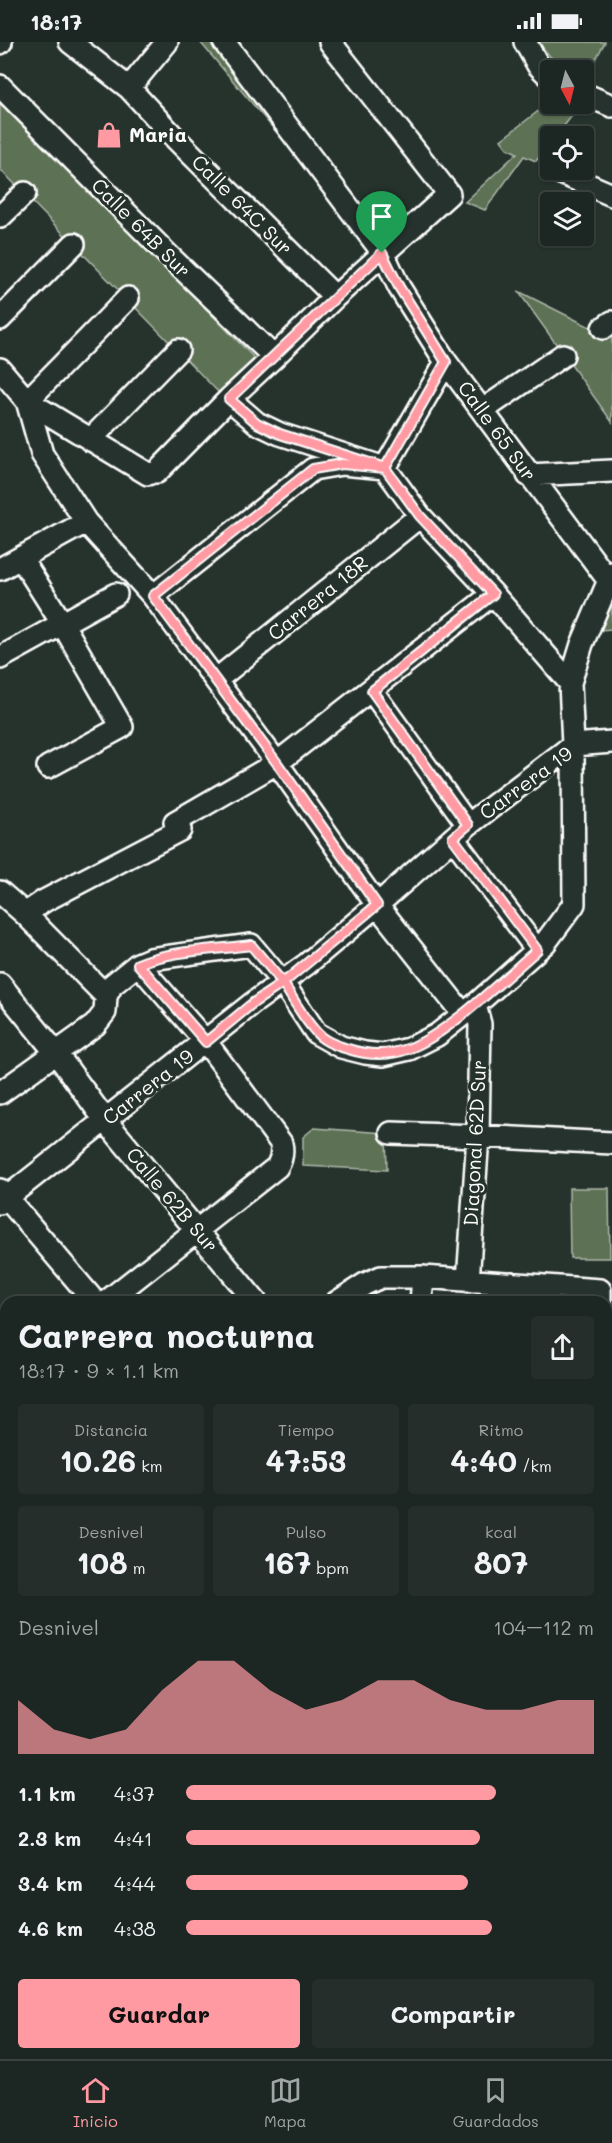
<!DOCTYPE html>
<html lang="es">
<meta charset="utf-8">
<style>
:root{--surface:#1c2622;--page:#252e2a;--text:#f1f3f6;--muted:#a0a5a5;--line:#3a4340;--accent:#ff9aa2}
body{margin:0;font-family:Mali,sans-serif;background:var(--page);color:var(--text);height:100vh;display:flex;flex-direction:column;font-size:22px;white-space:nowrap}
*{box-sizing:border-box;margin:0}
p{font-size:20px;color:var(--muted)}
.icon{flex:none;width:33px;height:33px;fill:none;stroke:currentColor;stroke-width:2;stroke-linecap:round;stroke-linejoin:round}
.map{position:relative;flex:1;overflow:hidden}
.drawer{position:absolute;left:0px;top:1254px;width:612px;height:764px;display:flex;flex-direction:column;background:var(--surface);border-radius:18px 18px 0 0;box-shadow:0 2px 4px #0004,0 0 0 2px var(--line)}
.drawer>*{flex:none}
.needle{width:39px;rotate:173deg}
.tools{position:absolute;left:540px;top:18px;display:grid;gap:12px}
.tools a{display:grid;place-items:center;width:54px;height:54px;border-radius:6px;background:var(--surface);box-shadow:0 2px 4px #0004,0 0 0 2px var(--line);font-size:30px}
.pin{position:absolute;display:grid;place-items:center;width:51px;height:51px;color:#fff;margin:-62px -26px;border-radius:50% 50% 50% 0;rotate:-45deg;box-shadow:0 0 6px #0007}
.pin .icon{rotate:45deg}
.round{display:grid;place-items:center;flex:none;width:63px;height:63px;border-radius:6px;background:var(--page)}
.overview{display:flex;align-items:center;justify-content:space-between;height:102px;padding:0 18px}
h1{font-size:33px;font-weight:700;line-height:45px}
.stats{display:grid;grid-template-columns:repeat(3,1fr);gap:9px;height:102px;padding:6px 18px}
.stats div{display:grid;align-content:center;border-radius:6px;background:var(--page);text-align:center}
.stats b{font-size:30px;font-weight:700}
.stats small{font-size:16px;font-weight:400}
.stats p{font-size:16px}
.chart{height:168px;padding:12px 18px}
.chart p{display:flex;justify-content:space-between}
.chart svg{width:100%;height:108px;margin-top:6px;fill:var(--accent);opacity:.7}
.cta{display:flex;gap:12px;margin-top:auto;padding:12px 18px}
.cta a{flex:1;height:69px;border-radius:6px;background:var(--accent);color:#111;font-size:24px;font-weight:700;line-height:69px;text-align:center}
.cta a+a{background:var(--page);color:var(--text)}
ul{padding:0 18px;list-style:none;font-size:20px}
li{display:grid;grid-template-columns:96px 72px 1fr;align-items:center;height:45px}
li i{height:15px;border-radius:8px;background:var(--accent)}
.status{display:flex;justify-content:space-between;align-items:center;height:42px;padding:0 30px;background:var(--surface);direction:ltr}
.status svg{height:16px;fill:currentColor}
.dock{display:flex;justify-content:space-around;align-items:center;height:84px;border-top:2px solid var(--line);background:var(--surface);font-size:16px;color:var(--muted)}
.dock a{display:grid;justify-items:center;gap:3px}
.dock .active{color:var(--accent)}
.map>svg:first-child{display:block}
.built{fill:#354241}
.green{fill:#5d7154;stroke:#aeb8aa;stroke-width:1.5}
.building{fill:#586471;stroke:#fff;stroke-width:1.5}
.lines{fill:none;stroke-linecap:round;stroke-linejoin:round}
.minor-casing{stroke:#fff;stroke-width:26}
.minor{stroke:#26332d;stroke-width:21}
.route-casing{stroke:#fff;stroke-width:12}
.route{stroke:#ff9aa2;stroke-width:8}
.labels{text-anchor:middle;stroke-width:6;stroke-linejoin:round;paint-order:stroke}
.poi-label{font-size:20px;font-weight:bold;fill:#fff;stroke:#26332d;text-anchor:start}
.street-label{font-size:20px;fill:#fff;stroke:#26332d}
</style>
<div class="status"><b>18:17</b><svg viewBox="0 0 49 12"><path d="M0 12V9h3v3zM5 12V6h3v6zM10 12V3h3v9zM15 12V0h3v12zM26 1h20v11H26zM47 4h2v5h-2z"/></svg></div>
<div class="map">
<svg width="612" height="2017" viewBox="0 0 612 2017">
<rect width="100%" height="100%" fill="#26332d"/>
<filter id="ink" filterUnits="userSpaceOnUse"><feTurbulence type="fractalNoise" baseFrequency=".0167" numOctaves="2"/><feDisplacementMap in="SourceGraphic" scale="12" xChannelSelector="R" yChannelSelector="G"/><feConvolveMatrix kernelMatrix="1 2 1 2 8 2 1 2 1" color-interpolation-filters="sRGB"/></filter>
<g filter="url(#ink)">
<path class="built" d="M0,1387L6,1395V1499L0,1503Z"/>
<path class="green" d="M200,0H215L298,107L294,111Z
M539,0H605L586,35L584,34V28C560,28 552,19 539,0Z
M0,55L258,320L224,356L0,127Z
M550,60L559,62L575,70L556,94H550V101L536,119L524,114L485,168L465,160L517,111L507,106L501,98Z
M518,249L612,296V380Z
M612,554V587L600,588Z
M314,1086L386,1091L387,1128L303,1124V1095Z
M569,1146H609L610,1216H570Z"/>
<path class="building" d="M612,1571V1613L606,1600V1574Z
M606,1600L612,1613V1623L606,1626Z
M612,1623V1652L606,1639V1626Z
M606,1639L612,1652V1675L606,1678Z
M612,1702V1736L606,1722V1705Z
M609,1729L612,1736V1754L606,1757V1730Z
M612,1754V1777L606,1763V1757Z
M609,1837L612,1845V1861L606,1864V1838Z
M612,1861V1887L606,1874V1864Z
M606,1874L612,1887L606,1890Z
M612,1887V1931L606,1917V1890Z
M606,1917L612,1931V1940L606,1943Z
M606,1970L612,1972V2013L606,2000Z
M606,2000L612,2017H595L593,2012H606Z
M409,2012H428L430,2017H412Z
M428,2012H447L437,2017H430Z
M512,2012H519L521,2017H503Z
M519,2012H537L540,2017H521Z
M537,2012H555L558,2017H540Z
M555,2012H574L577,2017H558Z
M574,2012H593L595,2017H577Z"/>
<g class="lines">
<g class="minor-casing">
<path id="minor" d="M70,0L129,46L176,97L335,255
M224,0L383,211L399,245L446,320L609,539
M525,0L538,23L550,35
M0,1L1,0
M0,44L167,212L274,315L335,255L449,152L330,0
M129,46L167,0
M584,52L612,64
M554,128L612,153
M0,175L25,151
M128,256L27,359L42,412L86,480L153,554L277,721L377,863L463,972
M0,277L74,202
M603,286L612,280
M0,327L27,359L148,432
M229,357L257,381L280,392L385,426L420,474L493,552L570,641
M483,368L563,313
M90,398L178,308
M157,430L229,357L274,315
M528,433L612,429
M21,516L62,581L122,685L48,725
M0,527L86,480
M153,554L313,427L342,422L385,426L446,320
M0,616L116,552
M216,638L420,474
M372,649L468,783
M175,780L277,721L493,552
M453,796L537,908
M0,850L25,872L106,954
M25,872L44,859L180,788
M0,942L56,1011L105,1078L256,1260
M0,1051L95,983L105,970L106,954L112,943L138,922L150,917L251,903L283,941L316,991L341,1005L365,1011L383,1013L409,1007L437,993L475,963L545,901L574,862L573,703L570,641L582,602L612,531
M391,1091L478,1094L612,1101
M0,1148L95,1260
M0,1161L253,961L307,922L377,863L468,783L573,703L612,700
M468,1239L478,1094L480,982L475,963
M106,1260L277,1125C282,1117 283,1110 281,1101L206,1000L138,922
M337,1260L365,1242L381,1235H423L600,1248V1260
M421,1260L423,1235
M510,1260L511,1241
M0,1344L6,1339
M0,1362L6,1369
M0,1519L6,1514
M606,1565L612,1563
M0,1690L6,1686
M606,1694L612,1692
M0,1709L6,1717
M606,1797L612,1810
M0,1829L6,1826
M0,1873L6,1887
M606,1964L612,1961
M58,2012L61,2017
M394,2012L397,2017
M175,2017L187,2012
M485,2017L497,2012"/>
</g>
<use href="#minor" class="minor"/>
</g>
</g>
<g class="lines" filter="url(#ink)">
<g class="route-casing">
<path id="route" d="M382,211L399,245L446,320L385,426L342,422L313,427L153,554L277,721L377,863L283,941L251,903C215,908 171,908 138,922L206,1000L253,961L283,941C293,957 303,976 316,990C323,999 337,1004 348,1007C395,1022 425,1002 461,974C487,953 512,930 537,908L453,796L468,783L372,649L493,552L420,474L385,426L280,392L257,381L229,357L382,211"/>
</g>
<use href="#route" class="route"/>
</g>
<defs>
<g id="shop-bare" transform="scale(2.07)"><path d="M-5-2.5h2.3a2.7 3.5 0 0 1 5.4 0H5L5.5 6h-11ZM-1.5-2.5h3a1.5 2.3 0 0 0-3 0Z" fill="#ff9aa2" stroke="#26332d" stroke-width="2.5" paint-order="stroke"/></g>
</defs>
<g fill-rule="evenodd">
<use href="#shop-bare" x="109" y="93"/>
</g>
<g class="labels">
<g class="poi-label">
<text x="129" y="100">Maria</text>
</g>
<g class="street-label">
<text transform="translate(242 163) rotate(45)" y="7">Calle 64C Sur</text>
<text transform="translate(141 186) rotate(45)" y="7">Calle 64B Sur</text>
<text transform="translate(497 389) rotate(54)" y="7">Calle 65 Sur</text>
<text transform="translate(318 556) rotate(-39)" y="7">Carrera 18R</text>
<text transform="translate(526 741) rotate(-36)" y="7">Carrera 19</text>
<text transform="translate(148 1045) rotate(-38)" y="7">Carrera 19</text>
<text transform="translate(475 1101) rotate(-87)" y="7">Diagonal 62D Sur</text>
<text transform="translate(172 1158) rotate(50)" y="7">Calle 62B Sur</text>
</g>
</g>
</svg>
<div class="tools">
<a><svg class="needle" viewBox="-14 -14 28 28"><path d="M0-13l5 13h-10z" fill="#e53935"/><path d="M0 13l5-13h-10z" fill="#a0a5a5"/></svg></a>
<a><svg class="icon" aria-label="locate" viewBox="0 0 24 24"><circle cx="12" cy="12" r="6"/><path d="M12 2v4M12 18v4M2 12h4M18 12h4"/></svg></a>
<a><svg class="icon" aria-label="layers" viewBox="0 0 24 24"><path d="M12 4l9 5-9 5-9-5zM3 14l9 5 9-5"/></svg></a>
</div>
<div class="pin" style="left:382px;top:211px;background:#1e9e55"><svg class="icon" aria-label="arrive" viewBox="0 0 24 24"><path d="M6 21V4h12l-3 4 3 4H6"/></svg></div>
<section class="drawer">
<div class="overview"><div><h1>Carrera nocturna</h1><p>18:17 · 9 × 1.1 km</p></div><a class="round"><svg class="icon" aria-label="share" viewBox="0 0 24 24"><path d="M12 15V3M7 8l5-5 5 5M5 13v7h14v-7"/></svg></a></div>
<div class="stats">
<div><p>Distancia</p><b>10.26<small> km</small></b></div>
<div><p>Tiempo</p><b>47:53</b></div>
<div><p>Ritmo</p><b>4:40<small> /km</small></b></div>
</div>
<div class="stats">
<div><p>Desnivel</p><b>108<small> m</small></b></div>
<div><p>Pulso</p><b>167<small> bpm</small></b></div>
<div><p>kcal</p><b>807</b></div>
</div>
<div class="chart"><p><span>Desnivel</span>104–112 m</p>
<svg viewBox="0 0 160 44" preserveAspectRatio="none"><path d="M0 44V22L10 34L20 38L30 34L40 18L50 6L60 6L70 18L80 26L90 22L100 14L110 14L120 22L130 26L140 26L150 22L160 22V44z"/></svg>
</div>
<ul>
<li><b>1.1 km</b>4:37<i style="width:76%"></i></li>
<li><b>2.3 km</b>4:41<i style="width:72%"></i></li>
<li><b>3.4 km</b>4:44<i style="width:69%"></i></li>
<li><b>4.6 km</b>4:38<i style="width:75%"></i></li>
</ul>
<div class="cta"><a>Guardar</a><a>Compartir</a></div>
</section>
</div>
<nav class="dock">
<a class="active"><svg class="icon" aria-label="home" viewBox="0 0 24 24"><path d="M3 11l9-7 9 7M6 9v11h12V9"/></svg>Inicio</a>
<a><svg class="icon" aria-label="map" viewBox="0 0 24 24"><path d="M3 6l6-2 6 2 6-2v14l-6 2-6-2-6 2zM9 4v14M15 6v14"/></svg>Mapa</a>
<a><svg class="icon" aria-label="saved" viewBox="0 0 24 24"><path d="M7 4h10v16l-5-4-5 4z"/></svg>Guardados</a>
</nav>
